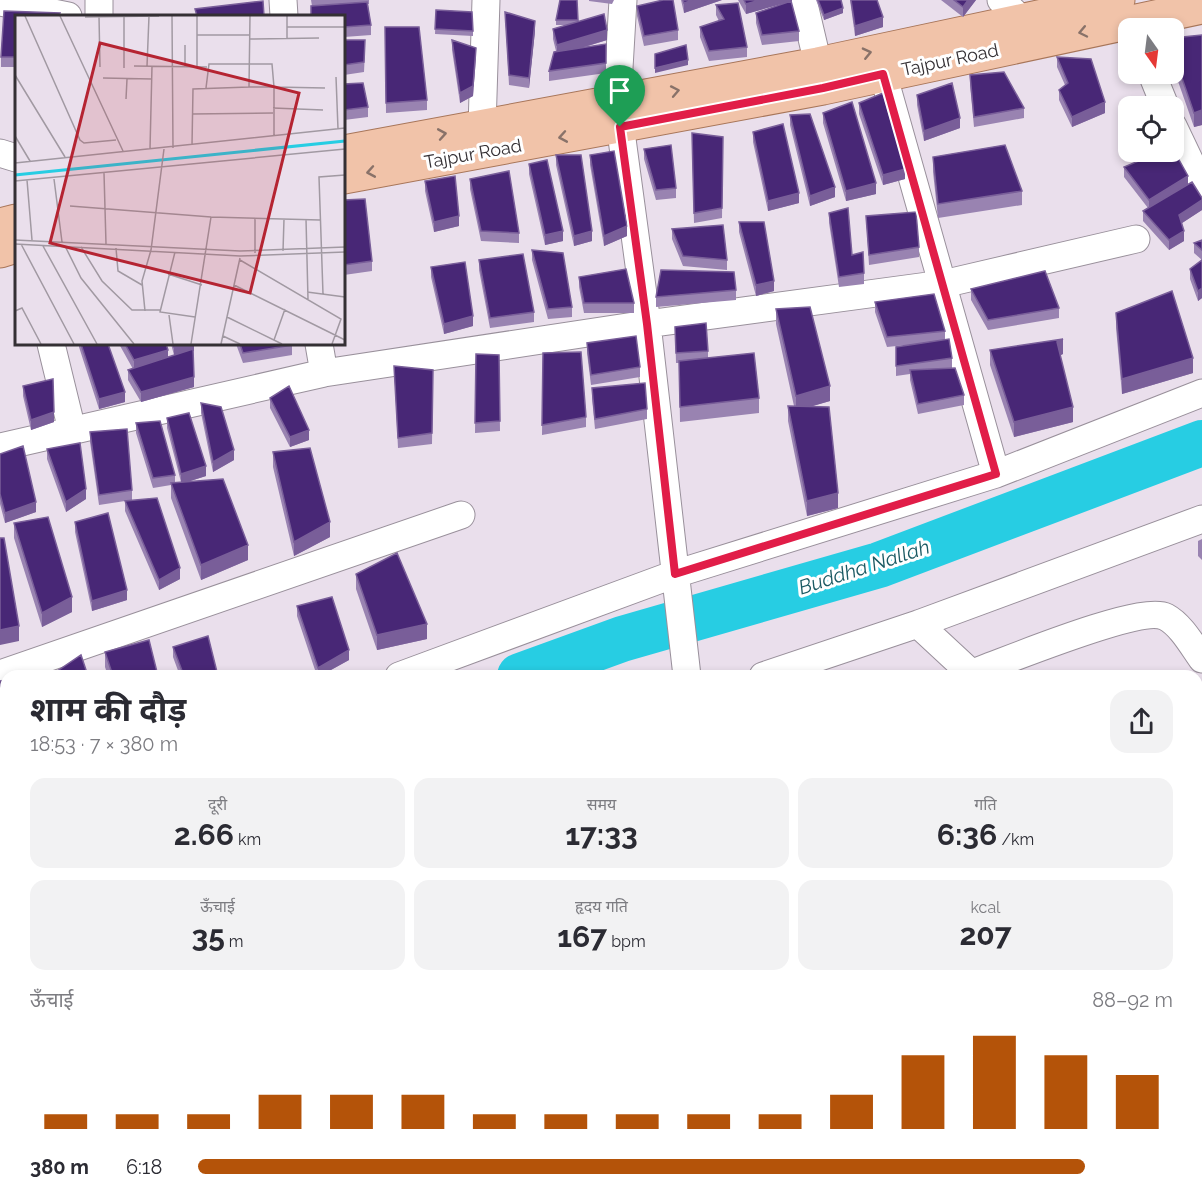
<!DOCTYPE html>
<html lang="hi">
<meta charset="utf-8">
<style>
:root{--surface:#fff;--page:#f2f2f3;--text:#2b2b33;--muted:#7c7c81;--accent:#b45309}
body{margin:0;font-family:Raleway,"Noto Sans Devanagari",sans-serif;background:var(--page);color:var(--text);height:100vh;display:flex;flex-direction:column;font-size:22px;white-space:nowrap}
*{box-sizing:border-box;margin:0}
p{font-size:20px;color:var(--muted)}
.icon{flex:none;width:33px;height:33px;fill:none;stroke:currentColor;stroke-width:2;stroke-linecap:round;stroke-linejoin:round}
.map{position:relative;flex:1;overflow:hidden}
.panel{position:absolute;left:0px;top:670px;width:1203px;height:532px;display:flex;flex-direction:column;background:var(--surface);border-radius:18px 18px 0 0;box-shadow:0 3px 9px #0003}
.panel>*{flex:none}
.needle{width:39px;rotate:166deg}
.buttons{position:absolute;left:1118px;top:18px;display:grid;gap:12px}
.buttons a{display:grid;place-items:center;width:66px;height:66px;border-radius:12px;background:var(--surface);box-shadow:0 3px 9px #0003;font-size:30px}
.pin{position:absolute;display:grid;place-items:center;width:51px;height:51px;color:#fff;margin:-62px -26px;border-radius:50% 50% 50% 0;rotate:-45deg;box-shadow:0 0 6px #0007}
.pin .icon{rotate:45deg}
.round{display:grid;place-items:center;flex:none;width:63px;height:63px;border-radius:18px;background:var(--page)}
.headline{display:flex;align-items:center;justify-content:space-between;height:102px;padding:0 30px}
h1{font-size:33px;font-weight:700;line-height:45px}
.figures{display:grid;grid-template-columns:repeat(3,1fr);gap:9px;height:102px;padding:6px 30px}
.figures div{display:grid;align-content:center;border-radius:15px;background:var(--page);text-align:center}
.figures b{font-size:30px;font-weight:700}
.figures small{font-size:16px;font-weight:400}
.figures p{font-size:16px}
.chart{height:168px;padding:12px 30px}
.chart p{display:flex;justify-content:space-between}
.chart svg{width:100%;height:108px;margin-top:6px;stroke:var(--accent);stroke-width:6}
ul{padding:0 30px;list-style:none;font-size:20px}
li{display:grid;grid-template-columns:96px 72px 1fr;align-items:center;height:45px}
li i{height:15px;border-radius:8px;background:var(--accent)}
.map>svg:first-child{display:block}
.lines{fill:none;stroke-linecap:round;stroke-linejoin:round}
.river{stroke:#27cde3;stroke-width:46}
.minor-casing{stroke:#99909b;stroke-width:29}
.major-casing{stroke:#a8765a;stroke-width:35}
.minor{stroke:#fff;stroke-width:27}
.major{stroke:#f1c3a9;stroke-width:33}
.wall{fill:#9983b1}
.shaded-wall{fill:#795e99}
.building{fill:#482776;stroke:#795e99;stroke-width:1.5}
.oneway{stroke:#897269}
.route-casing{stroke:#fff;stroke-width:12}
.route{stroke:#e11d48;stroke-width:8}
.labels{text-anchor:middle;stroke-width:6;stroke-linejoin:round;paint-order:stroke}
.street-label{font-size:18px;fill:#343034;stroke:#fff}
.water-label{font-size:20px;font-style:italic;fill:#1b5a63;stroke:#fff}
.inset-river{fill:none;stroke:#27cde3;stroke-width:3}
.inset-road{fill:none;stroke:#a199a2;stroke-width:1.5}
.view{fill:#b52432;fill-opacity:0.15;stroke:#b52432;stroke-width:3}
.inset-edge{fill:none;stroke:#343034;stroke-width:3}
</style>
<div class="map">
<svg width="1202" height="1202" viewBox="0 0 1202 1202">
<rect width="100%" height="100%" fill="#eadfec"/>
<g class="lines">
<path class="river" d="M520,676L622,639L879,565L1202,443
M0,871L6,869"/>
<g class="minor-casing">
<path id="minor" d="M99,0V16
M283,0L284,16
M623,0L617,102L647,324L687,676
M803,0L818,64
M1001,0L1021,19
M0,2L68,16
M883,74L996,474
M1152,74L1165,106
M1173,126L1202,187
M482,127L486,0
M0,153L16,158
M51,344L72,430
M319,344L324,373
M0,447L324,373L647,324L943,284L1136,239
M918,624L974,676
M972,673C1004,662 1141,604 1166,617C1181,625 1192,645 1202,659
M0,674L461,515
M399,676L675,574L996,474L1202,393
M763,676L918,624L1202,519
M0,824L6,822
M0,952L6,950
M1197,957L1202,963
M0,1107L6,1106
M1197,1167L1202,1184
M153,1197L154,1200L165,1197
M303,1197L304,1202
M556,1197L557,1202
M684,1197L685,1202
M758,1197L760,1202
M915,1197L916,1202
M1055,1197L1056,1202
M636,1202L656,1197"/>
</g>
<g class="major-casing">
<path id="major" d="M344,152L818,64L1118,0
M344,177L823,88L1202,7
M0,225L16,221
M0,251L16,246"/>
</g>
<use href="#minor" class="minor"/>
<use href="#major" class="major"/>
</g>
<path class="wall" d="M311,0H369V4H368L371,25V35L344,37V16L312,6Z
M577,0L578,22L607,40L585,47L606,44V73L549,81V71L556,51L553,39V29L567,25H556V20Z
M589,0H614L612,4L589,1Z
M681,0H722L684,13Z
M738,0H792L791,1L799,31V41L762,45L756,23V13L790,1L746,14Z
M816,0H841L843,13L824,20Z
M850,0H877L883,27L855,36Z
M941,0H976L963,17Z
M716,5L747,47V57L709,61L700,37V27L719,21L716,15Z
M637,6L678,30V40L644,46L637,16Z
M436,10L473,31V36L435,34Z
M505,12L535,31L529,88L509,85Z
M16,16V67H1V57Z
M385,27L427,100V110L386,113Z
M1202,35V125L1194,127L1173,67V38Z
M344,40L365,50L364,72L344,75Z
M452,40L476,58L473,96L460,103L452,50Z
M1057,57L1105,113L1072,127L1059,100V90L1065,85L1057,67Z
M970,75L1024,108V118L974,127L970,85Z
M344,84L368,107V117L344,120Z
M917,95L960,128L924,141L917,105Z
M859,103L905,179L883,185L859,114Z
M823,113L876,194L846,201L823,123Z
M790,115L835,197L810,206L790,125Z
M753,132L799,203L768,211L753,142Z
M723,137L722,218L694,223L692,143Z
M644,149L676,188V198L656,200L644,159Z
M556,155L592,241L574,246L556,165Z
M590,155L627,236L604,246L590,165Z
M933,157L1022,191V205L938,218L933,172Z
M529,164L563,241L545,245L529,174Z
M1124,167L1188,184L1202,210L1182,223L1184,241L1169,250L1143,221V211L1148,208L1124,177Z
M470,179L519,233V243L481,241L470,189Z
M425,181L459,226L434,232L425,191Z
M344,200L372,261V271L344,275Z
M829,213L852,255L864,273V284L839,287L829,223Z
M866,216L919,247V257L869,265Z
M739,222L774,291L756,296L739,232Z
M672,229L727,260V270L683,266L672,239Z
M1202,240V298L1198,301L1190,279V269L1202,260L1194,253V243Z
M532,250L572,307V317L548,319L532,260Z
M479,260L534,312V322L490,328L479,270Z
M431,267L473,326L444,334L431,277Z
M579,277L634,303V313H584L579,287Z
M971,289L1059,308V318L988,330L971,300Z
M736,290V300L656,307V297Z
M875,302L945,331V340L952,358V368L964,395V405L918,414L910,380V374L896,376V347L906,345L887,347L875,312Z
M776,309L830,401L812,406L838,508L807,516L788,421V406H794L776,324Z
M1116,313L1193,373L1122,394L1116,328Z
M675,327L708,351V358L759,398V413L680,422L679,363H676Z
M587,343L640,367V377L591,385L587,353Z
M79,344H108L125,402L99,409L79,347Z
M119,344H166L168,357L174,355L171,344H194V351H193L194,387L141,402L128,380V370L133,369Z
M236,344H292V355L243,363Z
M990,350L1063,354L1060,355L1073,422L1014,437L990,365Z
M543,353L586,417V427L542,435Z
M476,354L499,355L500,431L475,433Z
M394,366L433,370L432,444L398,448Z
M23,386L54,422L31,430L23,396Z
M592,388L647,409V419L595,429L592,398Z
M270,398L309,440L290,447L270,408Z
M201,403L234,460L213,472L201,413Z
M167,418L206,476L190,481L248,560L201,580L171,498V485L153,488L136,433V423L175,475V483L181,482L167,428Z
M90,432L132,490V500L180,579L159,590L125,511V501L99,505L90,442Z
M47,449L86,499L66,512L47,459Z
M273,452L330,537L294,556L273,467Z
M0,454L36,512L5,523L0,504Z
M75,522L127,600L92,611L75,532Z
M14,523L72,612L42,627L14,538Z
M1202,539V560L1198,556V541Z
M356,574L427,639L377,650L356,589Z
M297,606L349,660L320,676H317L297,616Z
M173,647L218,676H180L173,657Z
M105,652L158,676H108L105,667Z
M6,680V736L0,718V681Z"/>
<path class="shaded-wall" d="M693,0H722L684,13V3Z
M760,0H792V1L746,14V4Z
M968,0H976L963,17V7Z
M843,8V13L824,20V15Z
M883,17V27L855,36V26Z
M535,21V31L529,88V78Z
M607,30V40L557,55V45Z
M476,48L473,96L460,103V93Z
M688,60V65L655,73V68Z
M1105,102V113L1072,127V117Z
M1202,110V125L1194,127V113Z
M960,118V128L924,141V131Z
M905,169V179L883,185V175Z
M1188,176V186L1149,210V200Z
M876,183V194L846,201V191Z
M835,187V197L810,206V196Z
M799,193V203L768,211V201Z
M1202,200V210L1179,225V215Z
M459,216V226L434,232V222Z
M627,226V236L604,246V236Z
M563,231V241L545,245V235Z
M592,231V241L574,246V236Z
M1184,231V241L1169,250V240Z
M774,281V291L756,296V285Z
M1202,288V298L1198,301V291Z
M473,316V326L444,334V324Z
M1063,339V354L1057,357V342Z
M186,344H194V351L174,357V347Z
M168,350V360L134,370V360Z
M1193,358V373L1122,394V379Z
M194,377V387L141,402V392Z
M830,386V401L796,411V396Z
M125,392V402L99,409V399Z
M1073,407V422L1014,437V422Z
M54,412V422L31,430V420Z
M309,430V440L290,447V437Z
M234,450V460L213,472V462Z
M206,466V476L181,484V474Z
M86,489V499L66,512V502Z
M838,493V508L807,516V501Z
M36,502V512L5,523V513Z
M330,522V537L294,556V542Z
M248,545V560L201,580V565Z
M180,568V579L159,590V580Z
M127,590V600L92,611V601Z
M72,597V612L42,627V613Z
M427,624V639L377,650V635Z
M19,626V641L0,645V630Z
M349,650V660L320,676H318V668Z"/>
<path class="building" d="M560,0H577L578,20H556Z
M663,0H673L678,30L644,36L637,6Z
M683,0H693L684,3Z
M744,0H760L746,4Z
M818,0H841L843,8L824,15Z
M851,0H877L883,17L855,26Z
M954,0H968L963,7Z
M263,1L264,16H197L195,9Z
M791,1L799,31L762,35L756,13Z
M367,2L371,25L344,27V16H311V6Z
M738,3L747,47L709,51L700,27L724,19L716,5Z
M436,10L472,12L473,31L435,29Z
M4,11L60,13L59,16H16V57H1Z
M505,12L535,21L529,78L509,75Z
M604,14L607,30L557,45L553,29Z
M385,27H419L427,100L386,103Z
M1202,35V110L1194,113L1173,52V38Z
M344,40H365L364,62L344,65Z
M452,40L476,48L473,86L460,93Z
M606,44V63L549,71L554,52Z
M686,45L688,60L655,68V54Z
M1057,57L1091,59L1105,102L1072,117L1059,90L1068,83Z
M1004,72L1024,108L974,117L970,75Z
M363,83L368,107L344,110V84Z
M952,83L960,118L924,131L917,95Z
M883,93L905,169L883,175L859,103Z
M852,102L876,183L846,191L823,113Z
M810,114L835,187L810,196L790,115Z
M783,124L799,193L768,201L753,132Z
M692,133L723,137L722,208L694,213Z
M671,145L676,188L656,190L644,149Z
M1005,145L1022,191L938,204L933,157Z
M1173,149L1188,176L1149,200L1124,167L1160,152H1173Z
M614,151L627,226L604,236L590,155Z
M556,155H581L592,231L574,236Z
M547,160L563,231L545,235L529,164Z
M509,171L519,233L481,231L470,179Z
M455,176L459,216L434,222L425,181Z
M1192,182L1202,198V200L1179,215L1184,231L1169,240L1143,211Z
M365,199L372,261L344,265V200Z
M848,208L852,255L863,252L864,273L839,277L829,213Z
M916,212L919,247L869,255L866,216Z
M739,222H764L774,281L756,285Z
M723,225L727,260L683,256L672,229Z
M1202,240V250L1194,243Z
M532,250L563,253L572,307L548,309Z
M523,254L534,312L490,318L479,260Z
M1202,260V288L1198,291L1190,269Z
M465,262L473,316L444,324L431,267Z
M626,269L634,303H584L579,277Z
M661,270L734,272L736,290L656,297Z
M1045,271L1059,308L988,320L971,289Z
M1172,291L1193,358L1122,379L1116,313Z
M934,294L945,331L887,337L875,302Z
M810,307L830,386L796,396L776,309Z
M706,323L708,351L676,353L675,327Z
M636,336L640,367L591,375L587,343Z
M949,339L952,358L896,366V347Z
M1063,339L1057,342L1073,407L1014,422L990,350Z
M81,344H108L125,392L99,399Z
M125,344H166L168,350L134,360Z
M173,344H186L174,347Z
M240,344H292V345L243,353Z
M193,349L194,377L141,392L128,370Z
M581,352L586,417L542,425L543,353Z
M754,353L759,398L680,407L679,361Z
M476,354L499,355L500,421L475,423Z
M394,366L433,370L432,433L398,438Z
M955,368L964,395L918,404L910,370Z
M53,379L54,412L31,420L23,386Z
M645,383L647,409L595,419L592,388Z
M289,386L309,430L290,437L270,398Z
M201,403L221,407L234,450L213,462Z
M788,406L829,407L838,493L807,501Z
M189,413L206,466L181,474L167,418Z
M160,421L175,475L153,478L136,423Z
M127,429L132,490L99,495L90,432Z
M80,443L86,489L66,502L47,449Z
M23,446L36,502L5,513L0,494V454Z
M310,448L330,522L294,542L273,452Z
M223,479L248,545L201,565L171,483Z
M157,498L180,568L159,580L125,501Z
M108,513L127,590L92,601L75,522Z
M48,517L72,597L42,613L14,523Z
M0,538H4L19,626L0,630Z
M397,553L427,624L377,635L356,574Z
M332,597L349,650L318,668L297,606Z
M208,636L218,676H184L173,647Z
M149,640L158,676H113L105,652Z
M81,655L88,676H50Z
M6,680V721L0,703V681Z"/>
<defs><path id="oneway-chevron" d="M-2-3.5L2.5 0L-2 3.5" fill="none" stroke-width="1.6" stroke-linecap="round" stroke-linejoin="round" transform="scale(1.5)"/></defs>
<g class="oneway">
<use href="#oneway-chevron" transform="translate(1083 32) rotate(168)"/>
<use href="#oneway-chevron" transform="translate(867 53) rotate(-13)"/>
<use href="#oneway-chevron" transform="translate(675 91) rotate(-11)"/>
<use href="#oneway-chevron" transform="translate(442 134) rotate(-10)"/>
<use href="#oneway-chevron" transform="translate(563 137) rotate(170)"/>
<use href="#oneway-chevron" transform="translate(371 172) rotate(170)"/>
</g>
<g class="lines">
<g class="route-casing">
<path id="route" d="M883,74L996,474L675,574L647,324L620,127L823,88Z"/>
</g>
<use href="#route" class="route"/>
</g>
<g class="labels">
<g class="street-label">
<text transform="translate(950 60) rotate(-12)" y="6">Tajpur Road</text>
<text transform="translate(473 154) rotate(-10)" y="6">Tajpur Road</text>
</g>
<g class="water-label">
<text transform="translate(864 567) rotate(-18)" y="7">Buddha Nallah</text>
</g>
</g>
<g transform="translate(15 15)">
<rect width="330" height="330" fill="#eadfec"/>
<path class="inset-river" d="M0,160L330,126"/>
<path class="inset-road" d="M10,1L65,125L69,128L101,125M45,1L108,136M84,1L85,52M157,1L158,133M182,1V20H235M235,1L234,72H259V121M272,1V23M70,2L144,1M272,12H330M182,20V51M235,24L304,23M170,30V51M119,51L192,52M132,51L134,1M109,53V1M0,60L50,142M321,62L323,114M88,63L137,64M191,73L194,49H257L259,72L310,73M111,84L112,64M258,93L308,95M177,99L258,98M0,121L15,146M177,130L178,74L234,72M135,134L137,51M0,148L330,113M89,158L91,229M39,164L47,227M12,165L17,225M0,166L330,134M55,191L196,202L305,205M291,204L293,284M0,225L225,236L330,232M0,229L225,241L330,237M6,229L59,329M28,231L82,329M50,231L66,263L119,329M66,232L87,266L117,295H145M101,233L103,256L127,270M268,236L269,204M160,237L145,297L180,302M240,238V203M225,245L326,304L317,329M153,259L187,270M219,270L330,325M292,277L330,282M308,279L304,162L330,160M0,296L7,293L26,329M130,296L127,266L136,235L149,134M154,300L158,329M212,302L267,329M208,321L225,329M259,325L270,294M176,329L196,202M206,329L225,243"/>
<path class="view" d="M85,28L284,78L235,278L35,228Z"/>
<rect width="330" height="330" class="inset-edge"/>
</g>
</svg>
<div class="buttons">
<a><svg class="needle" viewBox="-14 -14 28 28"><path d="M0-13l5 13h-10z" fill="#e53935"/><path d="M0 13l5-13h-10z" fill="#7c7c81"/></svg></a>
<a><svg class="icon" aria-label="locate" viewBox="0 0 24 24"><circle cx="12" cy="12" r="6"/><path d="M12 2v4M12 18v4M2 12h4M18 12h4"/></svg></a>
</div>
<div class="pin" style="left:620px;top:127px;background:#1e9e55"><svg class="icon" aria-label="arrive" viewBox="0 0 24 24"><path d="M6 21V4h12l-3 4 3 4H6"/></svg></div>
<section class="panel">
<div class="headline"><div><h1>शाम की दौड़</h1><p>18:53 · 7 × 380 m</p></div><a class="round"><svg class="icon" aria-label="share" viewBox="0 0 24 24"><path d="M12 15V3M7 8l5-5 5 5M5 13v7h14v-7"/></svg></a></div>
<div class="figures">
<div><p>दूरी</p><b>2.66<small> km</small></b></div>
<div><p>समय</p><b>17:33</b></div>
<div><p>गति</p><b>6:36<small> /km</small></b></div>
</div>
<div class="figures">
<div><p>ऊँचाई</p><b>35<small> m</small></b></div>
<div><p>हृदय गति</p><b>167<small> bpm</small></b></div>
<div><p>kcal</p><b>207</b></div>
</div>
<div class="chart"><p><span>ऊँचाई</span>88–92 m</p>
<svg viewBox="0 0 160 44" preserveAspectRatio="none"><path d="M5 44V38M15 44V38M25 44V38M35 44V30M45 44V30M55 44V30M65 44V38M75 44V38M85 44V38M95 44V38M105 44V38M115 44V30M125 44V14M135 44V6M145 44V14M155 44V22"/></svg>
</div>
<ul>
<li><b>380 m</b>6:18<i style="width:91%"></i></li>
</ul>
</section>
</div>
